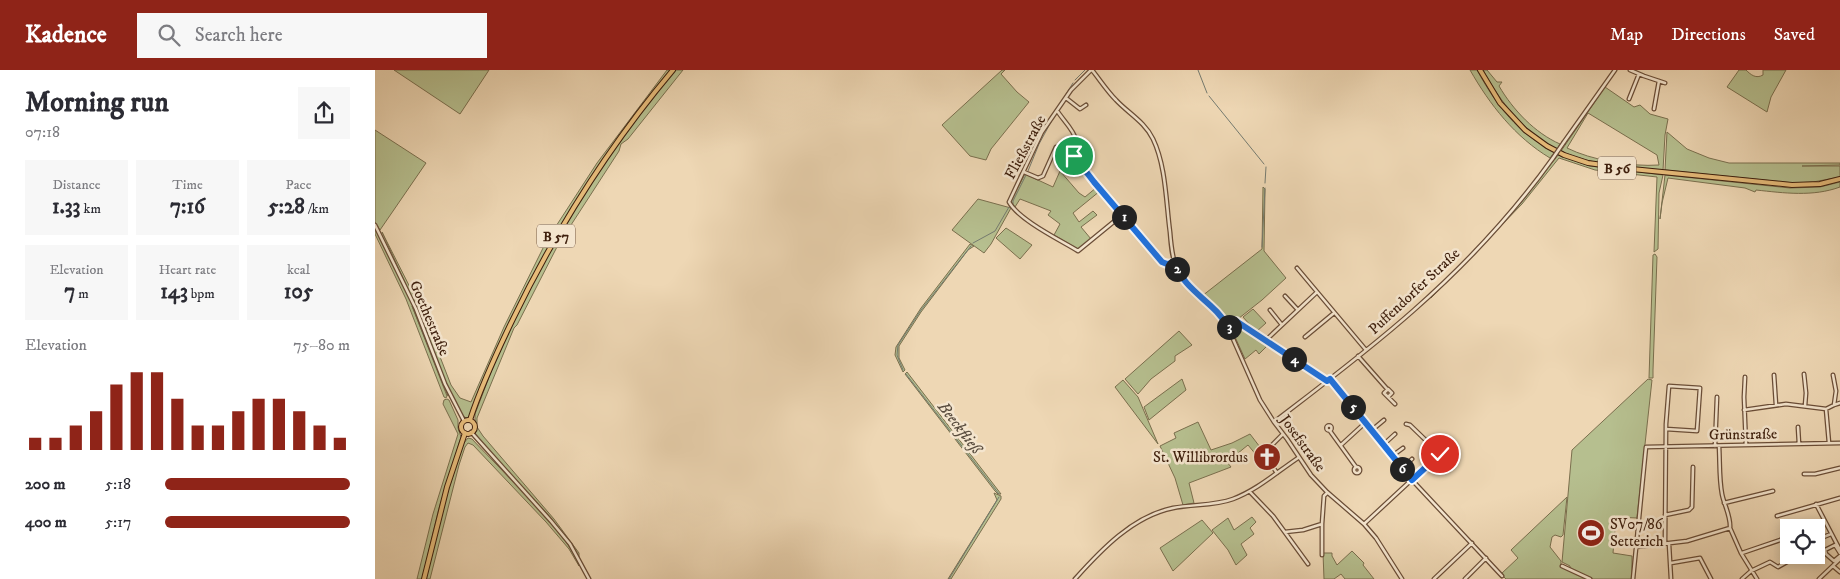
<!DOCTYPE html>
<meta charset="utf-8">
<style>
:root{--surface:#fff;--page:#f7f7f7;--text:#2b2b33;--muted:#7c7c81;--accent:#8f2418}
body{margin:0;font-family:"IM FELL DW Pica",serif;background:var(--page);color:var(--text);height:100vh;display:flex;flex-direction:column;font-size:19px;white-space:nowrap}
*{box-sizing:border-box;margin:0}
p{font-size:16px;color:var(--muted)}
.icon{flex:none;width:28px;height:28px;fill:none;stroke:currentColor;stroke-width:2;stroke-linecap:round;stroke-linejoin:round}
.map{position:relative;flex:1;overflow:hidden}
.panel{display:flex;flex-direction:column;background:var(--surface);width:375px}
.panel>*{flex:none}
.controls{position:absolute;left:1405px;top:449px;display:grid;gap:10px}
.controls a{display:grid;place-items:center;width:45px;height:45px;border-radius:0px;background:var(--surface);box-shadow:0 2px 12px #0003;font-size:25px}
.pin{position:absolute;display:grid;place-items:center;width:42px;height:42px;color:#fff;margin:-21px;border:2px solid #fff;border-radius:50%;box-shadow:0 1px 5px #0007}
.km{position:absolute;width:25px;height:25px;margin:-12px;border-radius:50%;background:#222;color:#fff;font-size:14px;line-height:25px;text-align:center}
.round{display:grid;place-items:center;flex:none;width:52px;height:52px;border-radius:0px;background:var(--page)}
.summary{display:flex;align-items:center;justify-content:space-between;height:85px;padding:0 25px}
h1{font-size:28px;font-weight:800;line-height:38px}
.metrics{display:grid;grid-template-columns:repeat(3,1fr);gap:8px;height:85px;padding:5px 25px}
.metrics div{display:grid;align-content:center;border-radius:0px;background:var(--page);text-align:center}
.metrics b{font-size:21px;font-weight:800}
.metrics small{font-size:14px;font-weight:400}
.metrics p{font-size:14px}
.chart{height:140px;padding:10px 25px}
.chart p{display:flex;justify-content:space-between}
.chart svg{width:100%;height:90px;margin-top:5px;stroke:var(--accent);stroke-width:6}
ul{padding:0 25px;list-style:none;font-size:16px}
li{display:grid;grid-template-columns:80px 60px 1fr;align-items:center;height:38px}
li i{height:12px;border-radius:6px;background:var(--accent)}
header{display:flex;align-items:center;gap:30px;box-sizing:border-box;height:70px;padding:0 25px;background:var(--accent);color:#fff}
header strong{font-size:24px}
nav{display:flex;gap:28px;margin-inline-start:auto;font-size:18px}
.search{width:350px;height:45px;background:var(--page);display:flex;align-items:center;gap:12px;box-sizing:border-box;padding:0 18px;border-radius:0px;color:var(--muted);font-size:19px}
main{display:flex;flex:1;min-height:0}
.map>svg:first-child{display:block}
.green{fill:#b6bf8f;stroke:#7a6f4e;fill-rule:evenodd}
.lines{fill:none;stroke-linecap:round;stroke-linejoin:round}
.stream{stroke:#757b70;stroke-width:1}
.minor-casing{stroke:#6a4d37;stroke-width:5}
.major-casing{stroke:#3e1f0d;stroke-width:6}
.minor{stroke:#f4e5ce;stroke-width:2.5}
.major{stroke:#e7bc7a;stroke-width:4}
.minor-bridge-casing{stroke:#6a4d37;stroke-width:5;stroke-linecap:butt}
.minor-bridge{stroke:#f4e5ce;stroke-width:2.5}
.route-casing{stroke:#fff;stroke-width:10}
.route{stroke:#1a73e8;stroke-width:6}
.labels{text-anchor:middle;stroke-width:5;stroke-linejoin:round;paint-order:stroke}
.shield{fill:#f4e5ce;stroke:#755a47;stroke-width:1}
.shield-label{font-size:14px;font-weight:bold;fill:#3e1f0d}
.street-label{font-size:15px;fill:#3e1f0d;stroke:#f4e5ce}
.poi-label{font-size:15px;fill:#3e1f0d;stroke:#f4e5ce;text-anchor:end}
.water-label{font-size:16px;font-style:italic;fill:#5a4d3f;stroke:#f4e5ce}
</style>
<header>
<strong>Kadence</strong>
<div class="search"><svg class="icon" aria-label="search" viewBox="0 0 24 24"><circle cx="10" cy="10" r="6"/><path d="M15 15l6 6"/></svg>Search here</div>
<nav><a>Map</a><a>Directions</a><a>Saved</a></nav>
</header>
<main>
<section class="panel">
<div class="summary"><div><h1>Morning run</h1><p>07:18</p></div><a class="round"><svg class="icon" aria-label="share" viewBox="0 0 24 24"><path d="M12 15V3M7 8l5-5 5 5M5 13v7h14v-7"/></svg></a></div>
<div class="metrics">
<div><p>Distance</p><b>1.33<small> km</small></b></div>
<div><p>Time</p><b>7:16</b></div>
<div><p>Pace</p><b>5:28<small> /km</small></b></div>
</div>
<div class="metrics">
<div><p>Elevation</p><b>7<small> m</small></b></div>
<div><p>Heart rate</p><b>143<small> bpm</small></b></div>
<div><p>kcal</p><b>105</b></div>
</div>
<div class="chart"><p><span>Elevation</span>75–80 m</p>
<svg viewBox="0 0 160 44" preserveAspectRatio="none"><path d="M5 44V38M15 44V38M25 44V32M35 44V25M45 44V12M55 44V6M65 44V6M75 44V19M85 44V32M95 44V32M105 44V25M115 44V19M125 44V19M135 44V25M145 44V32M155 44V38"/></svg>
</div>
<ul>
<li><b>200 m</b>5:18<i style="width:100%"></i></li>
<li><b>400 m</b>5:17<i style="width:100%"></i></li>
</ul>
</section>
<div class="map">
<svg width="1465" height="509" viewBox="0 0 1465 509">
<rect width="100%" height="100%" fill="#eed7b4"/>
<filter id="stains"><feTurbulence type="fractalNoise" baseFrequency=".004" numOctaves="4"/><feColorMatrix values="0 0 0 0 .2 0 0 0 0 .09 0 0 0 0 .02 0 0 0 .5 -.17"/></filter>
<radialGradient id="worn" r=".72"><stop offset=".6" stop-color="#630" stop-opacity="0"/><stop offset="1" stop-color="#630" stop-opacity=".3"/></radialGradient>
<path class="green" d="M19,0H114L85,44Z
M292,0H296C266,41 233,81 206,123C160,193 127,269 95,345L92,348L89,347L77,328L43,241L7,162L48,243L76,315L85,328L96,332L129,257L172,170L222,93Z
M300,0H308L253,69L246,74L244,81L183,175L142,255L139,258L102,348V357L108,366L179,449L204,483V488L175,447L108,374L100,363V344L119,294L147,234L180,172L216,114L251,62Z
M627,0H630L626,4L642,22L654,32L616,79L611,90L595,86L567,55Z
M1095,0H1102C1121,35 1143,64 1180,82L1175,88C1140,67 1115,35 1095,0Z
M1108,0H1112L1122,12H1127L1124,16C1138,40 1160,63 1185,74L1182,79C1148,61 1126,33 1108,0Z
M1364,0H1371C1376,5 1381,9 1388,5V0H1411L1396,27L1392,42L1352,17Z
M1230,17L1259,37L1265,35L1275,44L1293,49L1290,65L1288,100C1253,97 1219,96 1186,81ZM1213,43L1282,85L1284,95C1256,97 1216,90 1192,78Z
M0,60L51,93L5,160L0,152Z
M1292,62L1312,79L1334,88L1354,93H1465V95L1427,96H1465V107L1438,112L1419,113L1290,100Z
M1183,85L1215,96L1288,105L1284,123L1283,179L1279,182L1282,107L1220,100L1184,88L1147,134L1056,228L1144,135Z
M685,101L704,123L710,127L722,117L725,121L698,143L704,152L718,141L722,145L706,157L716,169L745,144L746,145L706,179H703L679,165L685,154L673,145L676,141L645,129L640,137L636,132L637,128L650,104L678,117Z
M1290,105L1415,118L1445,117L1465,112V117C1438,127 1409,123 1381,120L1380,122L1370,118L1293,108L1287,133L1285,149Z
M888,117L890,119L889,181L911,208L887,230L854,256L843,241L827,226L887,179Z
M603,129L636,138L616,174L609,183L577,160Z
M0,157L42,244L73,326L37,236L72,326L71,328L69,327L31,229L0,164Z
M631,158L657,175L645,189L621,168Z
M595,174L599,176L593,180L546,242L524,276V288L530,300L528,302L520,285L521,277L546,238Z
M1280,184L1282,187L1278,300V308H1274L1278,185Z
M878,239L891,253L881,262L873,257L875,255L868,247Z
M862,253L894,274L884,284L881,280L870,289L856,258Z
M804,261L817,275L800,286V291L776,309L763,324L750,309Z
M532,302L626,424H623L620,421L530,304Z
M807,309L811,320L774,350L769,337Z
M1273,309L1277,310L1262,448L1241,447L1238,483L1257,486V509H1218L1195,499V496L1187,492L1197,380Z
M748,310L763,327L783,374L740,317Z
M72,329L74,330L83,350V358L86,367L64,438L47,509H42L58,444L83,364L68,334L69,330Z
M823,352L836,380L857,373L875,364L888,381L882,386L873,375L852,392L856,397L814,413L819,433L808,435L800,408L785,376L801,368L799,363Z
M93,368L97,369C118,392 200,471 204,496L194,479L171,452L98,375L93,373L90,377L84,395L55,509H50L67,441L88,374Z
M619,423L626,426V429L576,509H573L622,430Z
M1192,427L1188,465L1186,467L1180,465L1177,467L1175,477L1186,491V497L1213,509H1131L1126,504L1143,488L1136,480Z
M877,447L881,452L875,458L879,464L866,474L872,485L861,495L853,480L837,460L853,448L859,460Z
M827,450L838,463L798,501L785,478Z
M977,481L989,493L988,495L999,509H970L966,504L959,509H949L948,483H957V486L962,495Z"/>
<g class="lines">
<path class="stream" d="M823,0L832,23
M700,10L710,0
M834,26L889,94
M686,32L698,13
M653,101L664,74L676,52
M890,113L891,97
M638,134V131L651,105
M598,173L620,161L634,137
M887,177L890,118
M528,300L522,285L523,275L546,240L596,176
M531,304L624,424
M574,509L624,427"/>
<g class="minor-casing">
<path id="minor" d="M716,0L696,20L667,62L634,132C644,150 685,170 703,181L747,145
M717,0C725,10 732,21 741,30C753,43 770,52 778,69C791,96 791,132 795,162C796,175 797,188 802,200C813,222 837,234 851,253L885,330L899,352L912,369L936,405L952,422L989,454L1001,468L1027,509
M1255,0L1269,6L1290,13
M691,28L705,39L711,35
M1254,29L1264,4
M1279,39L1284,11
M683,42C688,50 699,60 701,70C702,79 696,80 702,90L787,192L792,194L799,193
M1189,72L1240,0
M649,102L663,108L668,106L681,77
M0,155L41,239L70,314L89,351
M922,198L991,280
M910,226L923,240
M895,240L907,255
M853,257L861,251L952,311
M930,267L959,243
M891,270L941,223
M983,286L1013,320
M1429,304L1431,323L1430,336
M1399,305L1401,335
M1370,307L1369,327L1371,375
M955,309L1037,410L1127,506
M1013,319L1017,323L1013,327L1009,323Z
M1013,327L1020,334
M1459,335L1465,333
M1451,339L1459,335L1461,321L1458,305
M1451,339L1454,373
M1369,340L1411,334L1451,339
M899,352C946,316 994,280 1039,240C1090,195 1138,144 1178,88
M1031,354L1035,355L1065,384
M951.5 358a2.5 2.5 0 1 1 5 0a2.5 2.5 0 1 1-5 0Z
M1423,357L1424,374
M997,360L1009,350
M955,361L981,397
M96,362L176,451L195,474L214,509
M966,375L990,353
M1008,375L1020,364
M1340,376L1342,327
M1344,376C1345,392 1344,408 1347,424C1349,435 1356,446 1355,458L1366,483L1382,509
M894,378L908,364
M1017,386L1028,378
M895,393L902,403
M979 400a3 3 0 1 1 6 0a3 3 0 1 1-6 0Z
M1027,398L1037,389
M1429,404H1440L1465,398
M875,422L898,446L933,494
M1349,433L1398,421
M1441,434L1465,480
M1290,445L1314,440L1317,437L1318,397
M1402,446L1465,428
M989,454L1072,377
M910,462L928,460L947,454
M1441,470L1456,464
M1290,474L1291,354L1294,316L1325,318L1322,361L1291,359
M1294,474L1296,509
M1261,477L1312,471L1355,458
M1367,483L1408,469
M1465,483L1460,475L1450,480L1451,484L1459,491L1465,486
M947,485V454L949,426L952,423
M1296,493L1325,488L1336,509
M1187,496L1215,509
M1458,496L1465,502
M700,509C726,480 758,446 798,438C818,434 839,436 858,429C882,420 902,402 923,388
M1059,509L1097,473
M1090,509L1111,488
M1258,509L1271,377L1465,373
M1367,509L1376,501L1395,492L1403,497L1419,488V485
M1444,509L1465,489"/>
</g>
<g class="major-casing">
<path id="major" d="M1105,0L1125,33L1150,60L1172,76L1189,85L1213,93L1257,99L1417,115L1445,114L1465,109
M95,350C106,316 122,282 138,249C181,160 234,76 298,0
M86 357a7 7 0 1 1 14 0a7 7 0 1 1-14 0Z
M49,509L72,417L90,363"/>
</g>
<use href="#minor" class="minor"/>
<use href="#major" class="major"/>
<g class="minor-bridge-casing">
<path id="minor-bridge" d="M1178,88L1189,72"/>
</g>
<use href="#minor-bridge" class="minor-bridge"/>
</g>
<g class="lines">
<g class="route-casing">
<path id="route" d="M699,86L719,112L787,192L792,194L800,193C809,221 840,232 853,257L861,251L952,311L955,309L1037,410L1065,384"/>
</g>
<use href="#route" class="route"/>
</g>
<defs>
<g id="church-disc" transform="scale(1.4375)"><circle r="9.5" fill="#8f2418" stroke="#f4e5ce"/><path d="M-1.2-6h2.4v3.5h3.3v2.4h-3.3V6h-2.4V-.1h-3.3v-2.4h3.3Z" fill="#fff"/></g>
<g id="stadium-disc" transform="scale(1.4375)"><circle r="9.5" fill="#8f2418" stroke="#f4e5ce"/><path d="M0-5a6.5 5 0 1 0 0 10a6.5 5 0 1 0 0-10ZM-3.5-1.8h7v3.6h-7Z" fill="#fff"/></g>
</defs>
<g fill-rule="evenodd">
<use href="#church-disc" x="892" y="387"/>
<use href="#stadium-disc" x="1216" y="463"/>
</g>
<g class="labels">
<g class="shield">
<rect x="1223" y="86.5" width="38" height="23" rx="4"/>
<rect x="162" y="154.5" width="38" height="23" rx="4"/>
</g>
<g class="shield-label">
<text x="1242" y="103">B 56</text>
<text x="181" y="171">B 57</text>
</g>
<g class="street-label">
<text transform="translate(650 77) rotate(-62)" y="5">Fließstraße</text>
<text transform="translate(1039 221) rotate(-43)" y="5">Puffendorfer Straße</text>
<text transform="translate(55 248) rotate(67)" y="5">Goethestraße</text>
<text transform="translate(1368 364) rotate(-1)" y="5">Grünstraße</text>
<text transform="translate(928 373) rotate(54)" y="5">Josefstraße</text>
</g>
<g class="poi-label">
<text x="873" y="392">St. Willibrordus</text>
<text x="1235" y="459" text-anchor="start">SV07/86<tspan x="1235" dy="17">Setterich</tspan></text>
</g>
<g class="water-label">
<text transform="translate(586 357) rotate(52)" y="6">Beeckfließ</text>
</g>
</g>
<rect width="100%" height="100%" filter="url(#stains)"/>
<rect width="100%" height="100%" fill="url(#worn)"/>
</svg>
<div class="controls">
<a><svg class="icon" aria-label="locate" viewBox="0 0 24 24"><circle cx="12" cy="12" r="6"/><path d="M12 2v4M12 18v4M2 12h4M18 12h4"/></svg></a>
</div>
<div class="pin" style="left:699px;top:86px;background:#1e9e55"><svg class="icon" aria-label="arrive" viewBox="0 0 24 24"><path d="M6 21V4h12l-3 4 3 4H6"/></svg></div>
<div class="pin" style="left:1065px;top:384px;background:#d93025"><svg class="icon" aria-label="check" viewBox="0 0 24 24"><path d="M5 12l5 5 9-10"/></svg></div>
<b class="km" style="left:749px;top:147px">1</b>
<b class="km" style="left:802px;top:199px">2</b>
<b class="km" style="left:854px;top:257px">3</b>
<b class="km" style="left:919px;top:289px">4</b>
<b class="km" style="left:978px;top:337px">5</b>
<b class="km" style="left:1027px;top:399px">6</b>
</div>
</main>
